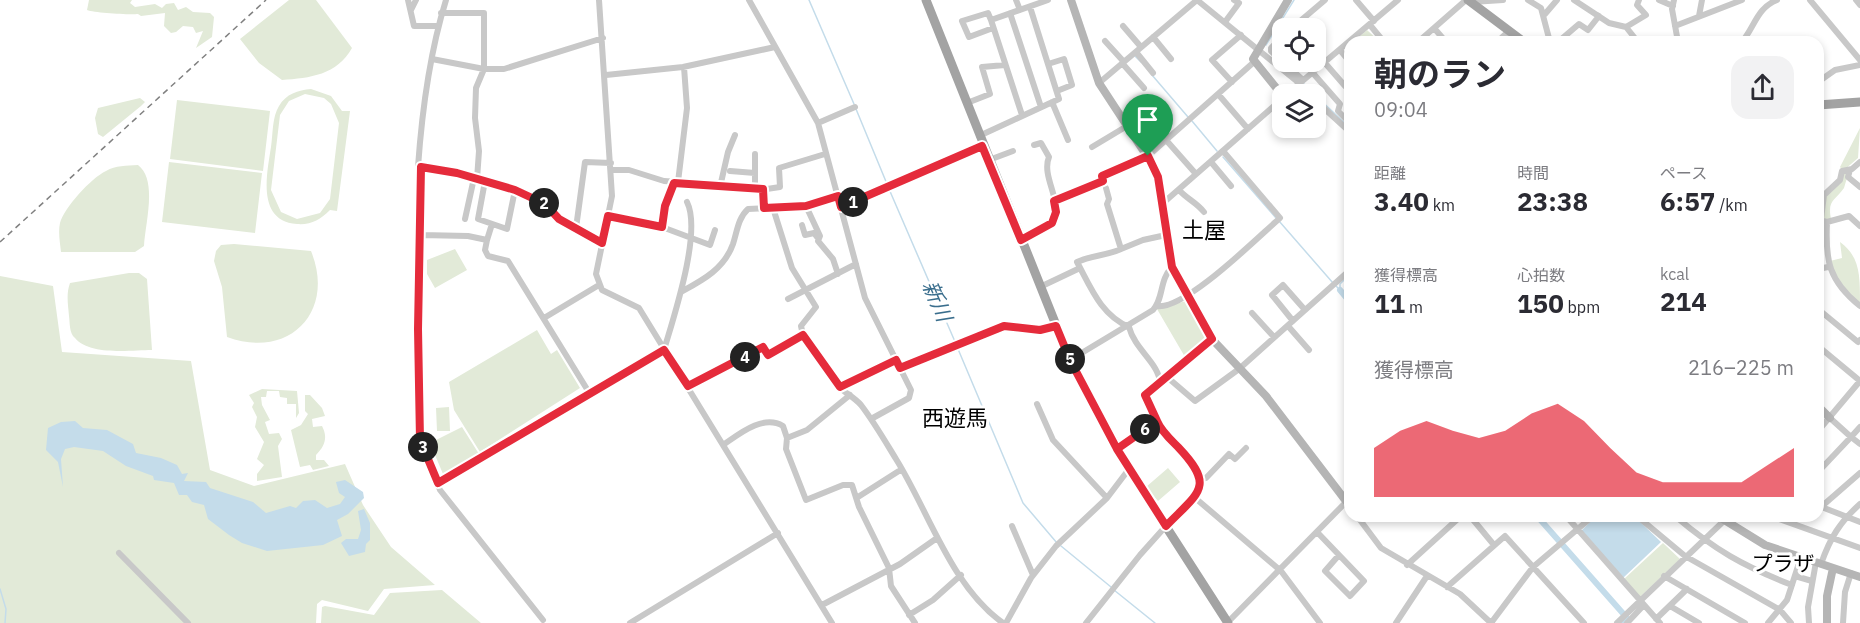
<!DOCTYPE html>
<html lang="ja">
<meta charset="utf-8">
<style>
:root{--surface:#fff;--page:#f2f2f3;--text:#2b2b33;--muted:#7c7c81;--accent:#e52b3b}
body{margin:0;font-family:"IBM Plex Sans","Noto Sans JP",sans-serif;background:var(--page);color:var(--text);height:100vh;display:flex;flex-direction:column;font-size:22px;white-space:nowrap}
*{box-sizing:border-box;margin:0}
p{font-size:20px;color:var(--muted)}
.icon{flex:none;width:33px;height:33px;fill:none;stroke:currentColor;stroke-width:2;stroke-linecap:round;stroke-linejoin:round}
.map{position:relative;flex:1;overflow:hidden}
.side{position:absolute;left:1344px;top:36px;width:480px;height:486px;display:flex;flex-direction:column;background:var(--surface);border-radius:18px;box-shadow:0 3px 9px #0003}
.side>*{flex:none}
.buttons{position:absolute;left:1272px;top:18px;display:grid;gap:12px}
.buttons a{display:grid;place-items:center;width:54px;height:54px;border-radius:12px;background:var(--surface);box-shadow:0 3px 9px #0003;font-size:30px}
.pin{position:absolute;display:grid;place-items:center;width:51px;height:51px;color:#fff;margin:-62px -26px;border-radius:50% 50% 50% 0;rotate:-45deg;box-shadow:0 0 6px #0007}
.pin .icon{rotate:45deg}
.km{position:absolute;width:30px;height:30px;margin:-15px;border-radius:50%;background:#222;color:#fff;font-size:16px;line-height:30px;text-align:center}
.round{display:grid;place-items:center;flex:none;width:63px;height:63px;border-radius:18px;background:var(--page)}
.head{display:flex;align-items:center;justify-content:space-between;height:102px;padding:0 30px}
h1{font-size:33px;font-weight:700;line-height:45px}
.figures{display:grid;grid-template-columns:repeat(3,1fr);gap:9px;height:102px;padding:6px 30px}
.figures div{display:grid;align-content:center}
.figures b{font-size:26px;font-weight:700}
.figures small{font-size:16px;font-weight:400}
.figures p{font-size:16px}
.chart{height:168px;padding:12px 30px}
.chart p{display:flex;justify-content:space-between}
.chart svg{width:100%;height:108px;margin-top:6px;fill:var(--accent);opacity:.7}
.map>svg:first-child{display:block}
.green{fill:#e2ead8;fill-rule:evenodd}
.water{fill:#c4dcea}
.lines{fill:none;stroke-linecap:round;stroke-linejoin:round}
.stream{stroke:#c4dcea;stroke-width:1.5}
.canal{stroke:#c4dcea;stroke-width:6}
.street{stroke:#c8c8c8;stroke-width:6}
.secondary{stroke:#b5b5b5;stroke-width:8}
.primary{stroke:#a3a3a3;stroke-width:9}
.rail{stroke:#808080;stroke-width:1.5;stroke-dasharray:6 4.5;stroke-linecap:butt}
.route-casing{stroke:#fff;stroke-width:12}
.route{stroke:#e52b3b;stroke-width:8}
.labels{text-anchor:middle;stroke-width:6;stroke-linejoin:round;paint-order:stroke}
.water-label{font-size:21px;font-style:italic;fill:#3a6e8d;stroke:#fff}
.neighbourhood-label{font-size:21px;fill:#000;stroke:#fff}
.quarter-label{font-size:22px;fill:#000;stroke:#fff}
</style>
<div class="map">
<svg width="1860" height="623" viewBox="0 0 1860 623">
<rect width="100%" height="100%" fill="#fff"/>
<path class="green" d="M89,0H132L130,3L135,7L155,4L162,8L166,4L174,3L178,10L186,7L193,12L210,13L214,17L212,37L196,48L203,31L196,33L193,27L183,26L176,32L171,33L164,26L165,13L141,16L138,14C130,15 95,13 87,10Z
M289,0H316L352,48C337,75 310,78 282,80L259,63L240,39Z
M1367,30L1380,42H1353Z
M311,89L331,96L342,111H350L337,211L330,210C320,220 311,225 297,224C256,221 267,173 271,147C273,134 272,117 279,106C286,94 298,90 311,89ZM305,94L324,98L331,104L339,123L330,199L320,213L297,219L281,212L271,190L280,115L289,101Z
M140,98L145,102L141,106L103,137L98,134L95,118L98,108Z
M177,100L270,111L263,171L170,159Z
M1860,128L1858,158L1843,171L1840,167Z
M169,162L262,173L255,233L162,222Z
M138,165C158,180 145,224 144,246L135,252H61C60,243 58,232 60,223C64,208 91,178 106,171C116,165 126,166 138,165Z
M1845,173H1849C1847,177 1845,185 1844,188C1835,201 1827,200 1831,219L1828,221L1823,218L1826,195Z
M1840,242C1860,257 1860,274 1860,304L1838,283L1830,261L1842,258Z
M234,244L311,251C336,312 289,360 227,337L222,287L214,261L216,251L221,245Z
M455,249L467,270L435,288L427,274V260Z
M129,273H139L147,279L152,350C131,350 90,356 75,338C69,333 70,323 69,316C68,304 66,294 70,283Z
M0,276L53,286L62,352L191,361L210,470L254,486L345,464L363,505L391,547L435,585L384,589L368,611L322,600L317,604L316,623H0Z
M1186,301L1207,341L1185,357L1157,309Z
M537,330L551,354L557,350L580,388L480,452L454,410L449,382Z
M262,389L297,391L299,413L296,418V404H287V398L280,397L279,391H267L266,397H261L262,405L270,420L265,422L269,434L279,433L282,439L278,446L282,477L257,481V474L264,465L257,459L264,442L255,427L257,417L252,407L254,403L249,395Z
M305,395H310L322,408L325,416L312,419L313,427L322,426C328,437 325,446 316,455V460H324L329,466L313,470L310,465L300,467L291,430L301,425L308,414L305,411Z
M449,407L450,431H437L436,408Z
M462,427L479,454L443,474L430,443Z
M1168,468L1180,482L1158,501L1146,487Z
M1663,543L1680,559L1641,596H1638L1624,579Z
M442,590L481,623H321L322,607L325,606L374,615L390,593Z"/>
<path class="water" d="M75,421L83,428L107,430L133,444L136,453L161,458L177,465L182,474L188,473L184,481L206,482L210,488L253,502L266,513L290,506L296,508L303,501L315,500L327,508L340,504L345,497L339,493L336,482L345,480L363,492L364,498L348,514L337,520L342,536L323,545L267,551L242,543L229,535L208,519L204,505L192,502L187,495H179L174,483L154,480L153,476L126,466L103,451L74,447L65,449L61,459L63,487L58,462L46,450L48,428L61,422Z
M364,509L370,523V540L366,544L365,552L349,556L341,543L346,539H358L361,530L358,511Z
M1596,516H1634L1661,542L1623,578L1581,531Z"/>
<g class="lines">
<path class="stream" d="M809,0L854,104
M1266,45L1294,0
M1134,55L1141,62
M1152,75L1188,117
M1304,84L1314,94
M1316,96L1350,128
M856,109L887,184
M1192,121L1217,151
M1223,157L1276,218
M889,189L956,344
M1279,221L1333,283
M1336,286L1340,290
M1340,289V284L1350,274
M958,349L1023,503L1057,543
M1061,546L1111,587
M0,589L6,609L5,623
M1114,590L1155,623"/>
<path class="canal" d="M1340,290L1350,302
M1537,516L1627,618L1622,623"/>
<path class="street" d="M408,0L414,26H437
M446,0C429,55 422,110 418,167L457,173L515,190L545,203L559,218L602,243
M599,0L612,196L596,274L602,290L639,308L832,623
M749,0L818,123L865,298L911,390L909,398L871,419
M1016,0L1020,10
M1197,0L1299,83
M1356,0L1374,21
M1528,0L1541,8L1550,42
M1574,0L1609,23L1626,27L1638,42
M1659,0L1673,6
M1674,0L1672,9L1678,42
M1810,0L1860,60
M1856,0L1860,5
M1472,2L1503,0
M411,10L416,0
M441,13H484V69L476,88L475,118L479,151L477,179
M1010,13L1041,107
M1545,14L1557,0
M1699,16L1702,0
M1305,17L1314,28
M991,20L1048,0
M1225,22L1239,3L1234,0
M1370,25L1384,42
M1123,26L1141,47
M1675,26L1742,0
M1626,27L1646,15L1637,5L1639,0
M993,28L969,37L962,21L988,13L991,20L1022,115
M1292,28L1325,0
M1434,28L1446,42
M1316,30L1322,38L1316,45
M1153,37L1171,59
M1282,37L1271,48V51L1303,80
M1105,41L1124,62
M1418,42L1466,0
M1497,42L1509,31
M1558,42L1579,24L1588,30L1599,16
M1742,42C1755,26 1757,8 1777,0
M1340,50L1350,62
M1136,52L1153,73
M432,59L484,69H504L603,38
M1122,63L1144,88
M1325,63L1345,86
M1048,64L1064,59L1072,85L1057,91
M1312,72L1340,104L1338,111L1350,123
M606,75L683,67L775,47
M1232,82L1212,60L1241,35
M1818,82L1835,70L1860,65
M1099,83L1197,0
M1298,85L1309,94
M1218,94L1248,129
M1287,94L1398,0
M1316,101L1350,132
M1052,102L1068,140
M967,103L990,94L982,67L1005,65
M818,123L855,107
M979,136L1059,99L1030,7
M1166,140L1196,174
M1092,147L1127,126
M989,160L1013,151
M1211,162L1231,186
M421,167L418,329L420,440L440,490L543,620
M611,170H629L664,181L678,182L687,108L684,67
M1850,170L1848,177L1860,187
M730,171L755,173
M485,181L478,219L507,229L515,190
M678,182L760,190L780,187L779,168L825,154
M720,187L728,152L735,135
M1106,188L1109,199L1107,204L1121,249L1143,240L1166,235
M755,189V154
M763,189L764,208
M1179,190C1187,199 1196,202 1204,212
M1054,201L1103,181L1102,176L1148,156L1254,62
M1162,204L1282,99
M806,206L820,236L818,241L833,259L838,274
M841,207L982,146
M608,216L662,227L710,245L715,230
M465,219L474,178
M1821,219L1824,195L1840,180L1842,171L1852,169L1860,162
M1824,221L1827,222L1849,216L1860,226
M1827,222C1825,261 1829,281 1860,306
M802,225L805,235L814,233L817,237
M662,227L665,206L674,183
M576,228L585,162L611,163
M421,235L468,236L487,240L492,224
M487,240L485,250L488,256L508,261L590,394
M1021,240C1030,236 1043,232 1050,225C1068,208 1040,178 1049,157L1041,143L1034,145
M1121,249C1106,256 1092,255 1077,262C1091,288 1101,315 1129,327C1135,350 1159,363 1160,383
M1818,269L1828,267
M1040,287L1080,268
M681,292C703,280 724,269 733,244C737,232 738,218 748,209L806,206L838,196
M788,299L856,264
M1157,306C1184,311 1257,238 1280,218L1223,151
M1818,309L1858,342L1860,340
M1252,313L1274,337
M544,318L599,285
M1293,321L1272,295L1283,285L1305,310
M1288,326L1309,350
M803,335C814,352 825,373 840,388C847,394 855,398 861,405C874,422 885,441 896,459C929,512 951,586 1003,623
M1818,346L1860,381
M1070,360L1153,310C1164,298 1159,280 1172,267
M900,368L1004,326L1040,330L1056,326
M1167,377L1195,401L1239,369L1350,270
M688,386L763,347L768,355L803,335L801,326L816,307L792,268L773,208
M840,387L896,360
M1037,404L1053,440L1107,498
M1830,418L1851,437L1860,427
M1818,431L1860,381
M787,438L786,449L806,500L843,485H852L859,507L889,568L891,586L915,623
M723,445C739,434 763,414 783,426L787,438L807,430L850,395
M1117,449L1157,421
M1818,472L1851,437L1860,444
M1200,480L1206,478L1229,454L1235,459L1246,448
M438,483L664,350C674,316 702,232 687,202
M858,497L902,469
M1194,497L1281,571L1320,623
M1819,506L1860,522
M1821,507L1860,473
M1357,516L1381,548L1460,594L1491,623
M1470,516L1494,545
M1566,516L1660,623
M1637,516L1685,556L1780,610L1791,623
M1675,516C1715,550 1743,566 1792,585
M1771,516L1860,548
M1012,526L1033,575
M1317,532L1364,581L1350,596L1325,571L1339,555
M119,553L188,623
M1821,564C1830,538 1840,522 1860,504
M1407,565L1461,516
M1664,576L1745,623
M1795,576L1812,581
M1447,587L1505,536L1584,623
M822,605L900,564L937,538
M1670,606L1699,623
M909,615L933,600L961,575
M1656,619L1687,589
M630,623L778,533
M1006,623L1031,578L1056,546L1107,498L1129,469
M1086,623L1140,555L1199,489L1198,469L1159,427L1145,395L1212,339
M1227,623L1350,498
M1396,623L1427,576
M1491,623L1533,567L1593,516
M1617,623L1729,516
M1627,623L1643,606
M1768,623L1787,600L1801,557
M1809,623L1808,607L1816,562
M1843,623L1845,592L1851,573"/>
<path class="secondary" d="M1071,0L1099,83L1156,170L1172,267L1210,337L1266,396L1346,501
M1282,95L1253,59L1288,0
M1818,406L1830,418
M1718,516L1765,545L1860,577
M1827,623V596L1833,568"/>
<path class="primary" d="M926,0L1070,360L1129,469L1228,623
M1468,0L1524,42
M1818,105L1860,102"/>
<path class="rail" d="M0,242L266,0"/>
</g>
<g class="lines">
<g class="route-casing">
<path id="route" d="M1148,156L1102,176L1103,181L1054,201L1056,212L1052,223L1021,240L982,146L841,207L838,196L806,206L764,208L763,189L674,183L665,206L662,227L608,216L602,243L559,219L545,204L515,190L457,173L421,167L418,329L420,440L438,483L664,350L688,386L763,347L768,355L803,335L840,387L896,360L900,368L1004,326L1040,330L1056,326L1070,360L1117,449L1157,421C1161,431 1170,439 1178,447C1216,487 1199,492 1166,526L1117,449L1157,421L1145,395L1212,339L1172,267L1158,177L1148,156"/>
</g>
<use href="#route" class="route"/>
</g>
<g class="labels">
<g class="water-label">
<text transform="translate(937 301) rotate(67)" y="7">新川</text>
</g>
<g class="neighbourhood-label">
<text x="1783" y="571">プラザ</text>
</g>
<g class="quarter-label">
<text x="1204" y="238">土屋</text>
<text x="955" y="426">西遊馬</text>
</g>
</g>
</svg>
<div class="buttons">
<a><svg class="icon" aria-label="locate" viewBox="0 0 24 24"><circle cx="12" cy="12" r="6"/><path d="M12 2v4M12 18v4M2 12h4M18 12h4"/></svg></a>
<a><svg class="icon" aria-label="layers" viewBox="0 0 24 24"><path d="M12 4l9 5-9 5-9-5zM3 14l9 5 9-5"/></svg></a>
</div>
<div class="pin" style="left:1148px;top:156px;background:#1e9e55"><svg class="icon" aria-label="arrive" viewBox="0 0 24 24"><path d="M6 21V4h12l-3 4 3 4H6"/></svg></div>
<b class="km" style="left:853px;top:202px">1</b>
<b class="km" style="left:544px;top:203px">2</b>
<b class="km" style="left:423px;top:447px">3</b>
<b class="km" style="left:745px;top:357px">4</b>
<b class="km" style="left:1070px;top:359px">5</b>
<b class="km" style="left:1145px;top:429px">6</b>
<section class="side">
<div class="head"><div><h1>朝のラン</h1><p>09:04</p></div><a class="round"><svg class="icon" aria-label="share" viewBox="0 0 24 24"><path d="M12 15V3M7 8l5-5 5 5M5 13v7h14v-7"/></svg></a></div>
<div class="figures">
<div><p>距離</p><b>3.40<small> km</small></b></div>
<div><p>時間</p><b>23:38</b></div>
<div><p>ペース</p><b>6:57<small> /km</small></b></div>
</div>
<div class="figures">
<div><p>獲得標高</p><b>11<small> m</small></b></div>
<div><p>心拍数</p><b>150<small> bpm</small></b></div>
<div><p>kcal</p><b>214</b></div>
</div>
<div class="chart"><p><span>獲得標高</span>216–225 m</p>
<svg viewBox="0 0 160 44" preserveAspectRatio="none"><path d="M0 44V24L10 17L20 13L30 17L40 20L50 17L60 10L70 6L80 13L90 24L100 34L110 38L120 38L130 38L140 38L150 31L160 24V44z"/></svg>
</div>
</section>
</div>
